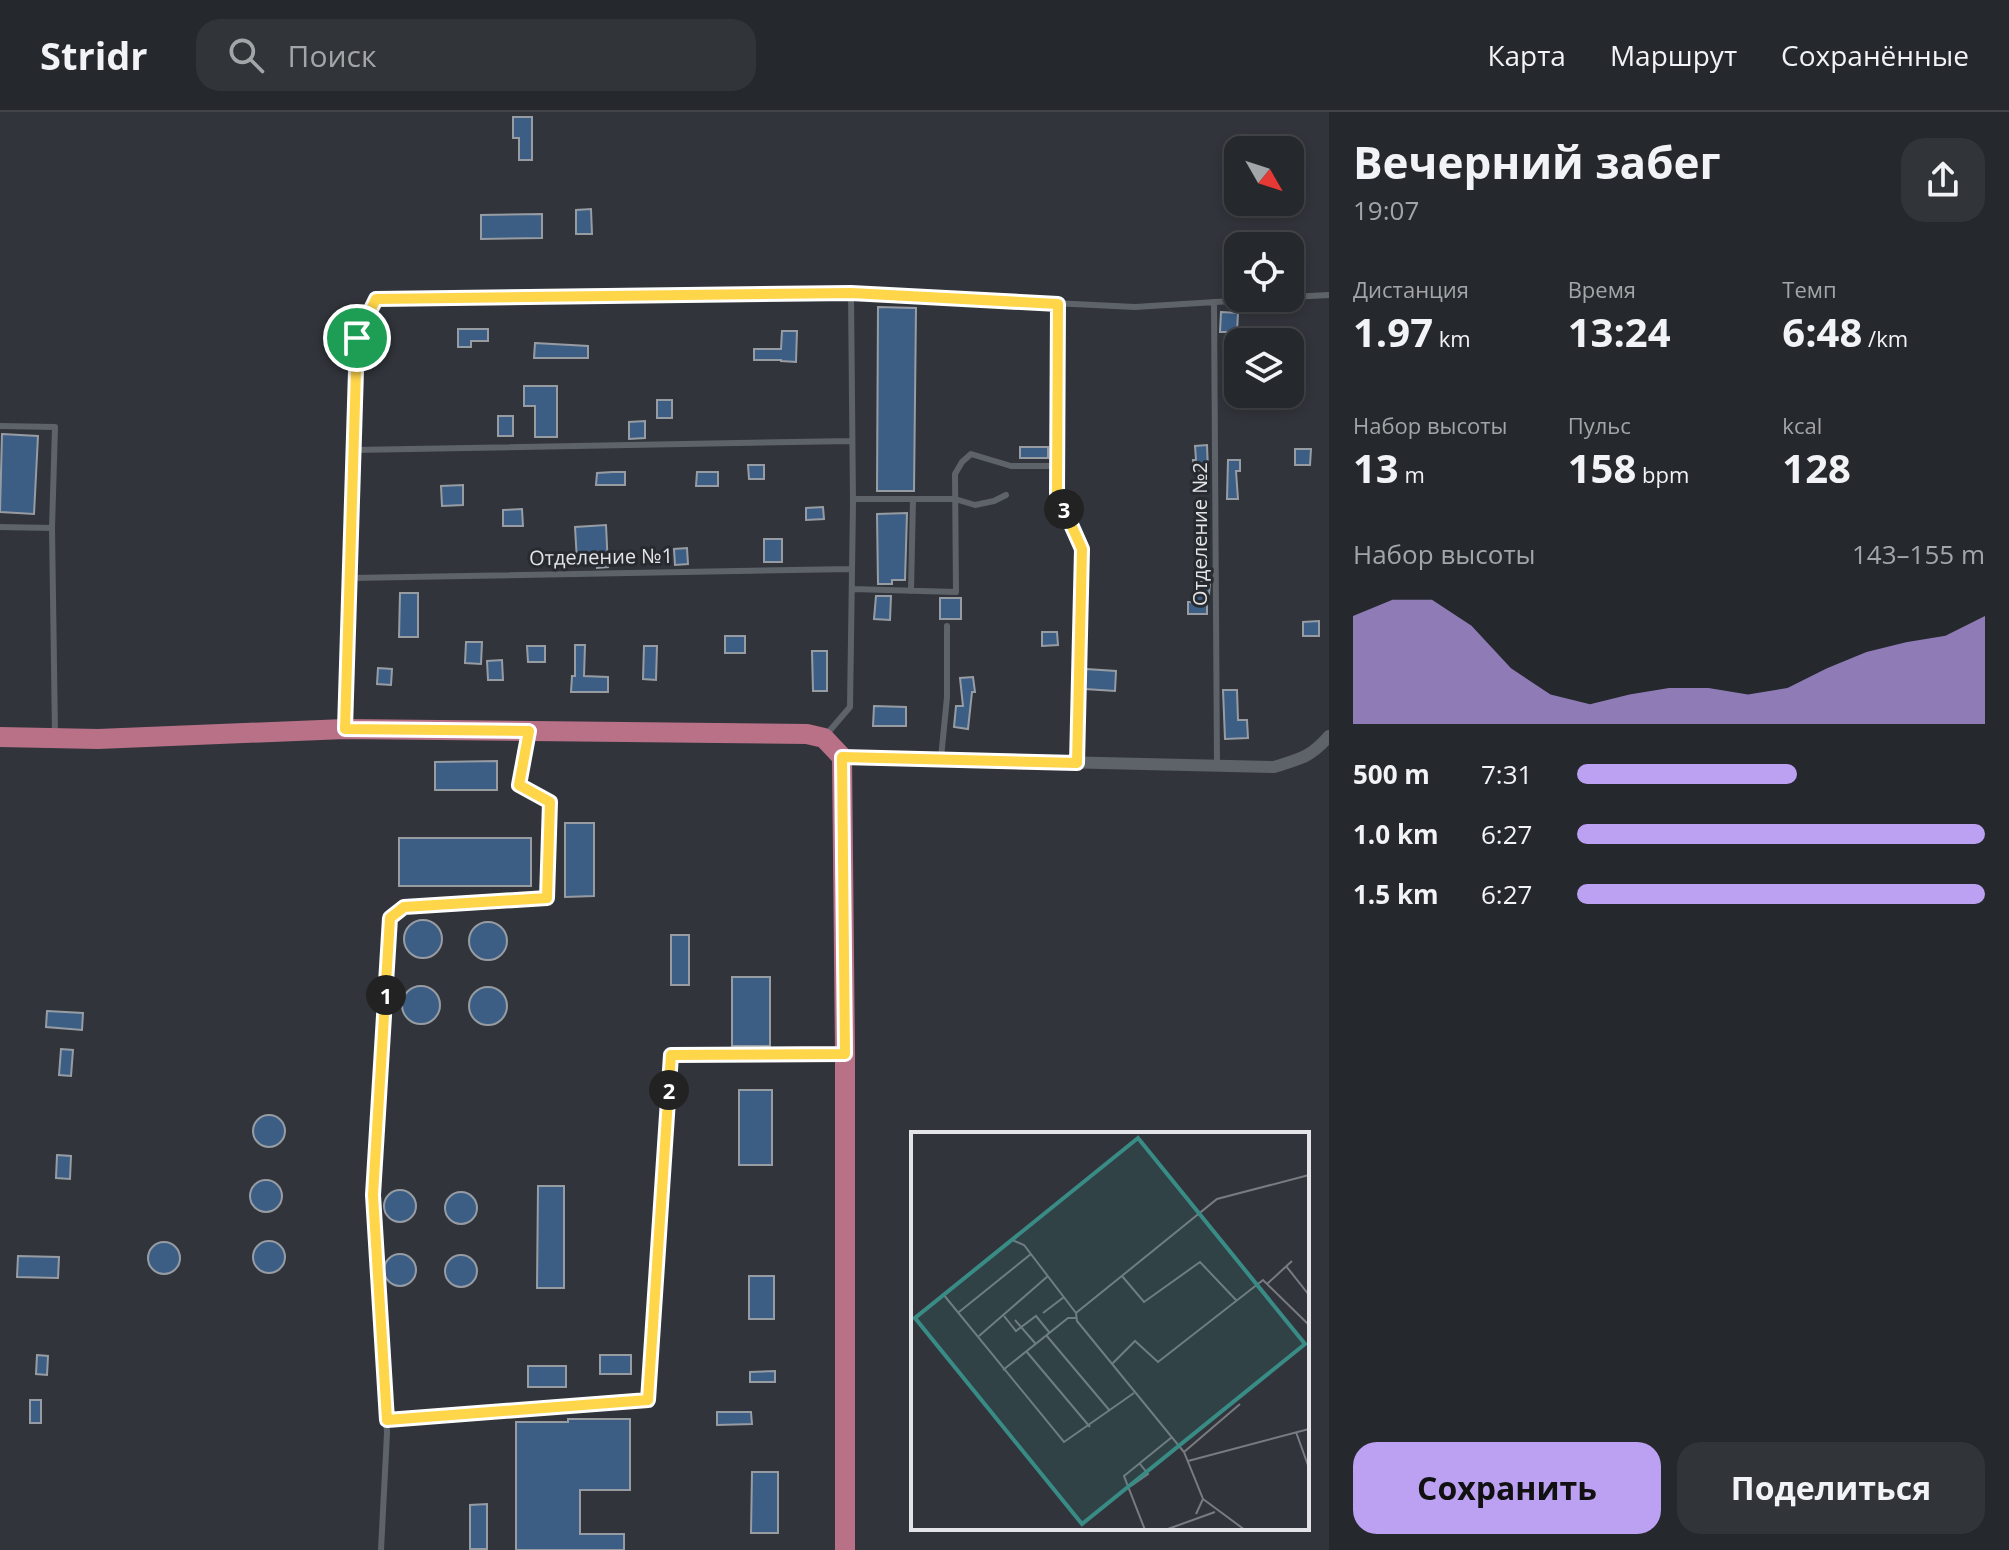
<!DOCTYPE html>
<html lang="ru">
<meta charset="utf-8">
<style>
:root{--surface:#25282c;--page:#313438;--text:#f1f3f6;--muted:#a3a6a9;--line:#424448;--accent:#bca0f2}
body{margin:0;font-family:"Open Sans",sans-serif;background:var(--page);color:var(--text);height:100vh;display:flex;flex-direction:column;font-size:30px;white-space:nowrap}
*{box-sizing:border-box;margin:0}
p{font-size:26px;color:var(--muted)}
.icon{flex:none;width:44px;height:44px;fill:none;stroke:currentColor;stroke-width:2;stroke-linecap:round;stroke-linejoin:round}
.map{position:relative;flex:1;overflow:hidden}
.side{display:flex;flex-direction:column;background:var(--surface);width:680px}
.side>*{flex:none}
.needle{width:52px;rotate:129deg}
.controls{position:absolute;left:1224px;top:24px;display:grid;gap:16px}
.controls a{display:grid;place-items:center;width:80px;height:80px;border-radius:16px;background:var(--surface);box-shadow:0 4px 12px #0003,0 0 0 2px var(--line);font-size:40px}
.pin{position:absolute;display:grid;place-items:center;width:68px;height:68px;color:#fff;margin:-34px;border:4px solid #fff;border-radius:50%;box-shadow:0 2px 8px #0007}
.km{position:absolute;width:40px;height:40px;margin:-20px;border-radius:50%;background:#222;color:#fff;font-size:22px;line-height:40px;text-align:center}
.round{display:grid;place-items:center;flex:none;width:84px;height:84px;border-radius:24px;background:var(--page)}
.headline{display:flex;align-items:center;justify-content:space-between;height:136px;padding:0 24px}
h1{font-size:44px;font-weight:700;line-height:60px}
.figures{display:grid;grid-template-columns:repeat(3,1fr);gap:12px;height:136px;padding:8px 24px}
.figures div{display:grid;align-content:center}
.figures b{font-size:40px;font-weight:700}
.figures small{font-size:22px;font-weight:400}
.figures p{font-size:22px}
.chart{height:224px;padding:16px 24px}
.chart p{display:flex;justify-content:space-between}
.chart svg{width:100%;height:144px;margin-top:8px;fill:var(--accent);opacity:.7}
.button{display:flex;gap:16px;margin-top:auto;padding:16px 24px}
.button a{flex:1;height:92px;border-radius:24px;background:var(--accent);color:#111;font-size:32px;font-weight:700;line-height:92px;text-align:center}
.button a+a{background:var(--page);color:var(--text)}
ul{padding:0 24px;list-style:none;font-size:26px}
li{display:grid;grid-template-columns:128px 96px 1fr;align-items:center;height:60px}
li i{height:20px;border-radius:10px;background:var(--accent)}
header{display:flex;align-items:center;gap:48px;box-sizing:border-box;height:112px;padding:0 40px;background:var(--surface);border-bottom:2px solid var(--line)}
header strong{font-size:38px}
nav{display:flex;gap:44px;margin-inline-start:auto;font-size:28px}
.search{width:560px;height:72px;background:var(--page);display:flex;align-items:center;gap:20px;box-sizing:border-box;padding:0 28px;border-radius:24px;color:var(--muted);font-size:30px}
main{display:flex;flex:1;min-height:0}
.map>svg:first-child{display:block}
.building{fill:#3c5e85;stroke:#979ca3;stroke-width:2}
.lines{fill:none;stroke-linecap:round;stroke-linejoin:round}
.service{stroke:#5e6369;stroke-width:6}
.minor{stroke:#5e6369;stroke-width:12}
.primary{stroke:#b97188;stroke-width:20}
.route-casing{stroke:#fff;stroke-width:16}
.route{stroke:#ffd54a;stroke-width:10}
.labels{text-anchor:middle;stroke-width:6;stroke-linejoin:round;paint-order:stroke}
.street-label{font-size:20px;fill:#e2e4e8;stroke:#272b30}
.inset-road{fill:none;stroke:#787b80;stroke-width:2}
.view{fill:#398c86;fill-opacity:0.15;stroke:#398c86;stroke-width:4}
.inset-edge{fill:none;stroke:#e2e4e8;stroke-width:4}
</style>
<header>
<strong>Stridr</strong>
<div class="search"><svg class="icon" aria-label="search" viewBox="0 0 24 24"><circle cx="10" cy="10" r="6"/><path d="M15 15l6 6"/></svg>Поиск</div>
<nav><a>Карта</a><a>Маршрут</a><a>Сохранённые</a></nav>
</header>
<main>
<div class="map">
<svg width="1329" height="1438" viewBox="0 0 1329 1438">
<rect width="100%" height="100%" fill="#31353b"/>
<path class="building" d="M513,5H532V48H519V26H513Z
M591,97L592,122H576V98Z
M542,102V126L481,127V103Z
M878,195L916,196L914,379H877Z
M1221,200L1238,201L1237,220H1220Z
M458,217H488V229H471V235H458Z
M782,219H797L796,250L781,249V248H754V237H781Z
M535,231L588,234V246H534Z
M524,274H557V325H535V294H524Z
M657,288H672V306H657Z
M498,304H513V324H498Z
M645,309V326L629,327V310Z
M2,322L38,324L34,402L0,400Z
M1207,333L1208,358L1194,359L1193,348H1196L1195,334Z
M1020,335H1048V346H1020Z
M1295,337H1311L1310,353H1295Z
M1228,348H1240V359H1236L1238,387H1227Z
M748,353H764V367H749Z
M613,360H625V373H596L597,361Z
M697,360H718V374H696Z
M463,373V393L442,394L441,374Z
M823,395L824,407L806,408V396Z
M522,397L523,414H503V398Z
M907,401L905,468H892V472H878L877,402Z
M606,413L608,455L597,456V448L577,449L575,415Z
M764,427H782V450H764Z
M687,436L688,452L675,453L674,437Z
M1197,470H1210L1209,482H1207V502H1188V490H1195Z
M400,481H418V525H399Z
M876,484H891L890,508L874,507Z
M940,486H961V507H940Z
M1319,509V524H1303V510Z
M1042,520H1057L1058,533L1042,534Z
M725,524H745V541H725Z
M466,530H482L481,552L465,551Z
M575,533H585L584,564L608,565V580H571L572,564H575Z
M527,534H545V550H528Z
M644,534H657L656,568L643,567Z
M812,539H827V579H813Z
M502,548L503,568H488L487,549Z
M378,556L392,557L391,573L377,572Z
M1086,557L1116,559L1115,579L1085,577Z
M973,565L975,580H972L968,617L954,615L956,594H963L960,566Z
M1223,578H1237L1238,608H1247L1248,626L1225,627Z
M874,594L906,595V614H873Z
M497,649V678H435V650Z
M565,711H594V784L565,785Z
M399,726H531V774H399Z
M404 827a19 19 0 1 1 38 0a19 19 0 1 1-38 0Z
M469 829a19 19 0 1 1 38 0a19 19 0 1 1-38 0Z
M671,823H689V873H671Z
M732,865H770V934H732Z
M402 893a19 19 0 1 1 38 0a19 19 0 1 1-38 0Z
M469 894a19 19 0 1 1 38 0a19 19 0 1 1-38 0Z
M47,899L83,901L82,918L46,915Z
M61,937L73,938L71,964L59,963Z
M739,978H772V1053H739Z
M253 1019a16 16 0 1 1 32 0a16 16 0 1 1-32 0Z
M57,1043L71,1044L70,1067L56,1066Z
M250 1084a16 16 0 1 1 32 0a16 16 0 1 1-32 0Z
M538,1074H564V1176H537Z
M384 1094a16 16 0 1 1 32 0a16 16 0 1 1-32 0Z
M445 1096a16 16 0 1 1 32 0a16 16 0 1 1-32 0Z
M253 1145a16 16 0 1 1 32 0a16 16 0 1 1-32 0Z
M148 1146a16 16 0 1 1 32 0a16 16 0 1 1-32 0Z
M384 1158a16 16 0 1 1 32 0a16 16 0 1 1-32 0Z
M445 1159a16 16 0 1 1 32 0a16 16 0 1 1-32 0Z
M18,1144L59,1145L58,1166L17,1165Z
M749,1164H774V1207H749Z
M37,1243L48,1244L47,1263L36,1262Z
M600,1243H631V1262H600Z
M528,1254H566V1275H528Z
M775,1259V1270H750V1260Z
M30,1288H41V1311H30Z
M717,1300H751L752,1312L717,1313Z
M568,1307H630V1378H580V1422H624V1438H516V1310H568Z
M752,1360H778V1421H751Z
M487,1392V1437H470V1393Z"/>
<g class="lines">
<path class="service" d="M1290,185L1329,183
M1214,190L1217,654
M1058,192L1057,381L1082,437L1077,650
M0,314L55,315L52,416L55,622
M353,338L852,329
M853,387H955L975,393L994,389L1006,383
M0,415L52,416
M350,466L852,457
M852,477L956,480L955,362L962,350L971,342L1011,354H1057
M911,479L913,387
M345,614L357,226L376,187L851,181L1135,195L1279,186
M826,623L850,595L853,391L851,181
M941,646L947,585V514
M387,1308L648,1288L671,943L839,942
M381,1438L387,1321L373,1083L390,806L404,795L547,786L550,690L519,673L528,622"/>
<path class="minor" d="M842,645L1274,655C1300,647 1311,645 1329,624"/>
<path class="primary" d="M0,625L98,627L345,617L807,622L824,626L842,645L845,942V1438"/>
</g>
<g class="lines">
<g class="route-casing">
<path id="route" d="M851,181L1058,192L1057,381L1082,437L1077,651L842,645L845,942L671,943L648,1288L387,1308L373,1083L390,806L404,795L547,786L550,690L519,673L529,619L345,617L357,226L376,187Z"/>
</g>
<use href="#route" class="route"/>
</g>
<g class="labels">
<g class="street-label">
<text transform="translate(1200 422) rotate(-90)" y="7">Отделение №2</text>
<text transform="translate(601 445) rotate(-1)" y="7">Отделение №1</text>
</g>
</g>
<g transform="translate(911 1020)">
<rect width="398" height="398" fill="#31353b"/>
<path class="inset-road" d="M375,134L398,163M211,144L233,170L289,130L325,168M356,152L381,129M32,162L153,310L223,261M48,180L120,122M132,181L153,165M93,184L105,199L125,184L138,200M0,188L101,108L113,113L165,181M104,188L124,211M135,203L199,279M68,204L137,144M115,219L179,295M201,232L224,209L247,230L352,148L398,193M92,238L157,186H165M385,300L398,336M273,320L329,272M277,329L398,297M220,354L237,342L229,332M292,367L334,398M285,382L292,367L273,320L166,189L165,181L306,67L398,43M234,398L213,344L261,305M254,398L304,380"/>
<path class="view" d="M227,6L394,212L171,392L4,186Z"/>
<rect width="398" height="398" class="inset-edge"/>
</g>
</svg>
<div class="controls">
<a><svg class="needle" viewBox="-14 -14 28 28"><path d="M0-13l5 13h-10z" fill="#e53935"/><path d="M0 13l5-13h-10z" fill="#a3a6a9"/></svg></a>
<a><svg class="icon" aria-label="locate" viewBox="0 0 24 24"><circle cx="12" cy="12" r="6"/><path d="M12 2v4M12 18v4M2 12h4M18 12h4"/></svg></a>
<a><svg class="icon" aria-label="layers" viewBox="0 0 24 24"><path d="M12 4l9 5-9 5-9-5zM3 14l9 5 9-5"/></svg></a>
</div>
<div class="pin" style="left:357px;top:226px;background:#1e9e55"><svg class="icon" aria-label="arrive" viewBox="0 0 24 24"><path d="M6 21V4h12l-3 4 3 4H6"/></svg></div>
<b class="km" style="left:386px;top:883px">1</b>
<b class="km" style="left:669px;top:978px">2</b>
<b class="km" style="left:1064px;top:397px">3</b>
</div>
<section class="side">
<div class="headline"><div><h1>Вечерний забег</h1><p>19:07</p></div><a class="round"><svg class="icon" aria-label="share" viewBox="0 0 24 24"><path d="M12 15V3M7 8l5-5 5 5M5 13v7h14v-7"/></svg></a></div>
<div class="figures">
<div><p>Дистанция</p><b>1.97<small> km</small></b></div>
<div><p>Время</p><b>13:24</b></div>
<div><p>Темп</p><b>6:48<small> /km</small></b></div>
</div>
<div class="figures">
<div><p>Набор высоты</p><b>13<small> m</small></b></div>
<div><p>Пульс</p><b>158<small> bpm</small></b></div>
<div><p>kcal</p><b>128</b></div>
</div>
<div class="chart"><p><span>Набор высоты</span>143–155 m</p>
<svg viewBox="0 0 160 44" preserveAspectRatio="none"><path d="M0 44V11L10 6L20 6L30 14L40 27L50 35L60 38L70 35L80 33L90 33L100 35L110 33L120 27L130 22L140 19L150 17L160 11V44z"/></svg>
</div>
<ul>
<li><b>500 m</b>7:31<i style="width:54%"></i></li>
<li><b>1.0 km</b>6:27<i style="width:100%"></i></li>
<li><b>1.5 km</b>6:27<i style="width:100%"></i></li>
</ul>
<div class="button"><a>Сохранить</a><a>Поделиться</a></div>
</section>
</main>
